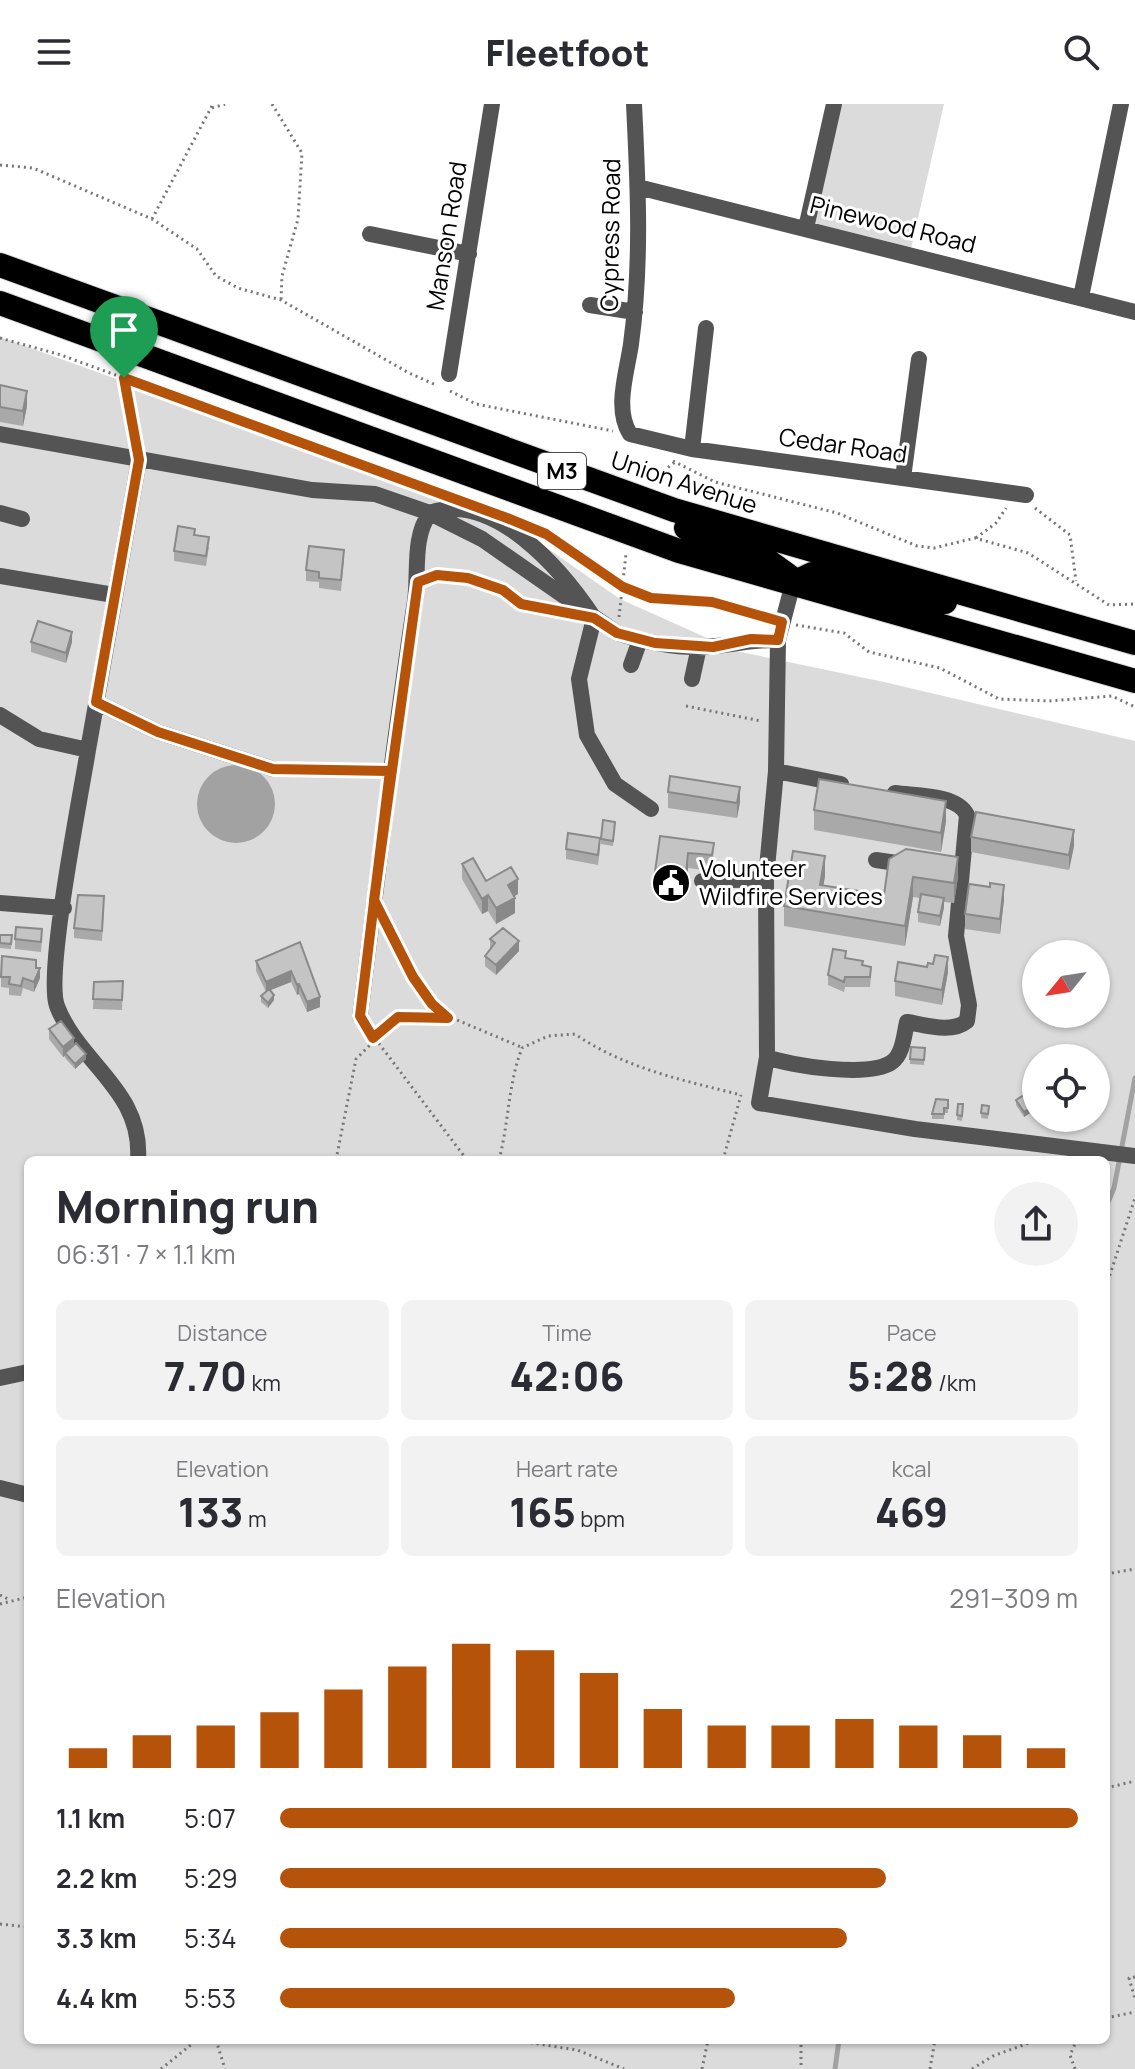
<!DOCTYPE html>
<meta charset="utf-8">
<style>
:root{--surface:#fff;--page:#f2f2f3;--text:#2b2b33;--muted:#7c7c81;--accent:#b45309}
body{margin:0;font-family:Manrope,sans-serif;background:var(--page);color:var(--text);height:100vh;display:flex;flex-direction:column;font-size:30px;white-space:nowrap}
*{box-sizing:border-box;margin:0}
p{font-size:26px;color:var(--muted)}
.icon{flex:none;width:44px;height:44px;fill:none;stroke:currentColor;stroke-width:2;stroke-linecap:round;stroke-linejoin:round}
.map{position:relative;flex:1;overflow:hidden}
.panel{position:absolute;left:24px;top:1052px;width:1086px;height:888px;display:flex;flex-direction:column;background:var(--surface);border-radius:12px;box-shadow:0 2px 6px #0004}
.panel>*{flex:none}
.needle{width:52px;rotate:240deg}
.fabs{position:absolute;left:1022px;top:836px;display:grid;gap:16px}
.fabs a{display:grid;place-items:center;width:88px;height:88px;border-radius:50%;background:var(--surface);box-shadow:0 2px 6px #0004;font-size:40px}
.pin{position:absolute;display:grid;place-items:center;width:68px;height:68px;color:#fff;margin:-82px -34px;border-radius:50% 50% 50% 0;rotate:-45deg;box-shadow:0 0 8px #0007}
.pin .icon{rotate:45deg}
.round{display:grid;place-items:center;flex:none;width:84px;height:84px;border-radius:42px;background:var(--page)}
.overview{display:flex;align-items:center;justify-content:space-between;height:136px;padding:0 32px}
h1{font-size:44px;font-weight:800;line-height:60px}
.figures{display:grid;grid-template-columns:repeat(3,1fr);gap:12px;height:136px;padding:8px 32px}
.figures div{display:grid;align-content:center;border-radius:12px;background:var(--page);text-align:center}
.figures b{font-size:40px;font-weight:800}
.figures small{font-size:22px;font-weight:400}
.figures p{font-size:22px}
.chart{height:224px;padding:16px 32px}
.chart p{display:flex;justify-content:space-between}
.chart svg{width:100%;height:144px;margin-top:8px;stroke:var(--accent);stroke-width:6}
ul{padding:0 32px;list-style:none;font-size:26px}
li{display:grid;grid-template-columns:128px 96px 1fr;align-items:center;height:60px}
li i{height:20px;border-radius:10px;background:var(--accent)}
header{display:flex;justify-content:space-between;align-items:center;height:104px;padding:0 32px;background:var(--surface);font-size:36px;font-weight:800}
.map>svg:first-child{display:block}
.green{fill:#dbdbdb;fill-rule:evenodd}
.water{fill:#a2a2a2}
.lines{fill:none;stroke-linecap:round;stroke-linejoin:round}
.stream{stroke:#a2a2a2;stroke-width:5}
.highway-casing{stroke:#dbdbdb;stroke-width:26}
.path{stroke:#767676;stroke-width:3;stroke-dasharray:2 4;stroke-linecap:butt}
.minor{stroke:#545454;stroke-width:16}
.highway{stroke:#000;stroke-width:24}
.wall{fill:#a9a9a9}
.shaded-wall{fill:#898989}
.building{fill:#c4c4c4;stroke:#898989;stroke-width:2}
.route-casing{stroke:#fff;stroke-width:16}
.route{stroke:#b45309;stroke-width:10}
.labels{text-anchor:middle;stroke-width:6;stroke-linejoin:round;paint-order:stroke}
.shield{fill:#fff;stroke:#4c4c4c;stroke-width:2}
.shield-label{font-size:22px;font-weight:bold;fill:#000}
.street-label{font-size:24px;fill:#000;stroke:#fff}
.poi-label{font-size:24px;fill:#000;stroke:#fff;text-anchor:start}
</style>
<header><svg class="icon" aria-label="menu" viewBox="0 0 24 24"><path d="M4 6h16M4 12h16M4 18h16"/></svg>Fleetfoot<svg class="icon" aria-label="search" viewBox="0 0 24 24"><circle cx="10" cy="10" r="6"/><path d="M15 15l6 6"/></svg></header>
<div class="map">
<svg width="1135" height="1965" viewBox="0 0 1135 1965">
<rect width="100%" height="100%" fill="#fff"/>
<path class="green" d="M834,0H944L910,149L806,124Z
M0,233L507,416L620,495L736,547L884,578L1135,637V1965H0ZM1036,850H1096V910H1036ZM1036,954H1096V1014H1036ZM28,1056H1106V1936H28Z"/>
<path class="water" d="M197 700a39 39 0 1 1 78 0a39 39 0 1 1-78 0Z"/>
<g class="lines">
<path class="stream" d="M1106,1103L1114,1084L1135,974
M835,1965L839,1936"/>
<g class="highway-casing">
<path id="highway" d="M0,161L674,406L1135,539
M0,199L679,447L1135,577
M686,424L764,454L789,472
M795,478L812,470L828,471L945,498"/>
</g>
<path class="path" d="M272,0L302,49L298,115L282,172L281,196
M212,4L225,0
M0,61L33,64L152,115L197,145L216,172L238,184L281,196L409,269L436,281
M152,115L213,0
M0,234L61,251L441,390
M124,274L136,341
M450,287L476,300L613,327
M673,357L715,378L837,409L917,442L934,444L975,434L1028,449L1109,501L1135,500
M649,378L675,358
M1035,404L1070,431L1076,477
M541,429L623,483L651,494L712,498L769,514
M976,434L996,419L1006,404
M433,473L468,474L503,486L521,500L558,507
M619,513L626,450
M796,521L844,529L869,548L940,564L999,595L1049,597L1112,592L1135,603
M686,602L761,617
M289,665L377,667
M387,821C402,854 418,888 445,912
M368,925L467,1056
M336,1056L356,955L398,913L418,911L457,916L521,943
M499,1056C509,1018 508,980 522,944L548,932L575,930C626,965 683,976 741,991
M723,1056L741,991
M1106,1183L1135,1094
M1106,1470L1135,1465
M0,1491L10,1496
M0,1500L28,1493
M1106,1684L1135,1677
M0,1820L28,1823
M1135,1873L1129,1874L1135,1895
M1106,1914L1135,1908
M216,1936L225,1965
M513,1936L577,1946L624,1965
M798,1936L801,1940V1965
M161,1965L197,1936
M702,1965L708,1936
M930,1965L935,1936
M972,1965L993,1952L1037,1936
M1075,1965L1070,1951L1077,1936"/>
<path class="minor" d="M634,0C638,81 642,159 631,240C627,268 614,305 630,330L692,345L1026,391
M638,83L1135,208
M806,124L834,0
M370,130L469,150
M1081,193L1121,0
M590,201L635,208
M449,270L492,0
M0,330L312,386L375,390L430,409L482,435L617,529C648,539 684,546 716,542C738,540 756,535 778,536
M692,345L706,224
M903,374L919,255
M0,409L22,415
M0,472L114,491
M793,479L778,536L776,667L766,775L767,953L759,999L915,1025L1135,1052
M631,561L640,536
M692,575L699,543
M96,598L158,628L273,665
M0,611L39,635L88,646C81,690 45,870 57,902C79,960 143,986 138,1056
M88,646L139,356
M776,667L841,680
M876,756L910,761
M702,777L766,775
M0,799L64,804
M360,912C377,774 394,635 415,497C419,469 412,433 430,409C494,386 562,466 594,514L579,575L587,631L615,680L651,705
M767,953C791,962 870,974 892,958C903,950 904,931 907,918C926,921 951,930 967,917L969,901L956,832L967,711C957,690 916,692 895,689
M0,1274L28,1268
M0,1384L28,1391"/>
<use href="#highway" class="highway"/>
</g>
<path class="wall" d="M0,281L27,302L23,322L0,318Z
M195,431L209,443L206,462L174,457V447Z
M344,456L341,487L319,484V478L306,477V466Z
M31,538H72L66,559L31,548Z
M668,688L740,698L737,714L668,704Z
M814,706L946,717L941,748L814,726Z
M615,723L613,742L601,740V735Z
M660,732L714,739L712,767L688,764L685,794L654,790V775Z
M971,733L1074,742L1069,766L971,748Z
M600,744L598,761L566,755V745Z
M889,755L958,773L954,799L944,798L940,822L918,818V808L920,794L913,793L905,842L784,822V802L825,772L823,782L884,791Z
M462,760L486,777L518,790L514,792L515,809L496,820L488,807L482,810L462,775Z
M990,783L1004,796L1000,830L965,825V810Z
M104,802L102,837L74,834V824Z
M0,831H12L11,845L0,844Z
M15,835H42L41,848L15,845Z
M490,835L519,847L496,871L485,862V852L490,845Z
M300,838L320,903L307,908L299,890L297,891L291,878L270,886L274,896L268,904L261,898V892L266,888L256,867V857Z
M846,854L863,861L871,873L870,883H845L844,888L828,881V871Z
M36,864L40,874L34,888L23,884L21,892L9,891V884L1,883V873Z
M948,868L942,901L895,892V877Z
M123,877L122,906L93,905L94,878Z
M49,925L74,942L86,955L75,965L65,954V952L63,953L49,935Z
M911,943L925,944L924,961L910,960Z
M948,996V1009H944V1015H932V1010Z
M1016,996L1033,1007L1024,1013L1016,1001Z
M958,1000H963L962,1017L957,1016Z
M982,1001L989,1002L988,1015L981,1014Z"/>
<path class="shaded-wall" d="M27,287V302L23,322V307Z
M72,528V538L66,559V549Z
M740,683V698L737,714V699Z
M946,697V717L941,748V729Z
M1074,726V742L1069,766V751Z
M688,749V764L685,794V779Z
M825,752V772L820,801V781Z
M958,753V773L954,799V779Z
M913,773V793L905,842V822Z
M518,775V790L508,796V781Z
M1004,781V796L1000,830V815Z
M488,791V807L482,810V795Z
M515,794V809L496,820V804Z
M944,794V804L940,822V812Z
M519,837V847L496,871V861Z
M948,853V868L942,901V886Z
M40,864V874L34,888V878Z
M291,867V878L266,888V878Z
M299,880V890L297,891V881Z
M274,891V896L268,904V899Z
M320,893V903L307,908V898Z
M74,934V944L65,949V952L63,953V943Z
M86,950V955L75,965V960Z
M1033,1002V1007L1024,1013V1008Z"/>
<path class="building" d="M0,281L27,287L23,307L0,303Z
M178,422L195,425L194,431L209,433L206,452L174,447Z
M309,442L344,446L341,476L319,474V468L306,466Z
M38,517L72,528L66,549L31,538Z
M670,672L740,683L737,699L668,688Z
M819,675L946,697L941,729L814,706Z
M976,708L1074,726L1069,751L971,733Z
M603,716L615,718L613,737L601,735Z
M568,729L600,734L598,751L566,745Z
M660,732L714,739L712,751L688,749L685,779L654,775Z
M906,745L958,753L954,779L913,773L905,822L784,802L793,747L825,752L820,781L884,791L889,755Z
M473,754L486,777L511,763L518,775L508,781L515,794L496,804L488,791L482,795L462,760Z
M990,779L1004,781L1000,815L965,810L969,780L990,783Z
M921,790L944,794L940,812L918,808Z
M78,791L104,792L102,827L74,824Z
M16,823L42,825L41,838L15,835Z
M503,824L519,837L496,861L485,852L495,839L490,835Z
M0,831H12L11,840L0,839Z
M300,838L320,893L307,898L299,880L297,881L291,867L266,878L256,857Z
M833,845L846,847L845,854L863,857L862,861L871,863L870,873H845L844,878L828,871Z
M935,851L948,853L942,886L895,877L898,858L927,863L928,859L933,860Z
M2,852L36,856V864H40L34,878L23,874L21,882L9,880L10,873H1Z
M123,877L122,896L93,895L94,878Z
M269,885L274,891L268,899L261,892Z
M61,917L74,934L63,943L49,925Z
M76,939L86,950L75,960L65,949Z
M911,943L925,944L924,956L910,955Z
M1026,990L1033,1002L1024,1008L1016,996Z
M936,995L948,996V1004H944V1010H932Z
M958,1000H963L962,1012L957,1011Z
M982,1001L989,1002L988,1010L981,1009Z"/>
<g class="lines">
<g class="route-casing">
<path id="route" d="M124,274L139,356L96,598L158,628L273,665L390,667L360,912L373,934L398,913L448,914L432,900L413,873L374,796L418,478L437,471L468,474L503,486L521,500L594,514L617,529L655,539L713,543L751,535L778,536L782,518L712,498L651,494L623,483L546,430L507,414L124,274"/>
</g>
<use href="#route" class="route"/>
</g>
<defs>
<g id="civic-disc" transform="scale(2)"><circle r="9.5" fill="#000" stroke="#fff"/><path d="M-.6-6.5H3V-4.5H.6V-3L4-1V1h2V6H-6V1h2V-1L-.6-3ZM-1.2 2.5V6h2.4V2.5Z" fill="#fff"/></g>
</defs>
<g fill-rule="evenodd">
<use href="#civic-disc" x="671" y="779"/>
</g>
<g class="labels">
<rect class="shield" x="538" y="349" width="48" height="36" rx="6"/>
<g class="shield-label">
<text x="562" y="375">M3</text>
</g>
<g class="street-label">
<text transform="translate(893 121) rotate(14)" y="8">Pinewood Road</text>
<text transform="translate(611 131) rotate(-89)" y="8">Cypress Road</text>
<text transform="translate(447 132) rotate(-81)" y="8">Manson Road</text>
<text transform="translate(843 342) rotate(8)" y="8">Cedar Road</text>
<text transform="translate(684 379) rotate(18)" y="8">Union Avenue</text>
</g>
<g class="poi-label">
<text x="699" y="773">Volunteer<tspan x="699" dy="28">Wildfire Services</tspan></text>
</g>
</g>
</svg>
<div class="fabs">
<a><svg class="needle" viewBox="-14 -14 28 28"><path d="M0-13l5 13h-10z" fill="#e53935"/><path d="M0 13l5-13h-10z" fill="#7c7c81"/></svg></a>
<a><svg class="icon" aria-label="locate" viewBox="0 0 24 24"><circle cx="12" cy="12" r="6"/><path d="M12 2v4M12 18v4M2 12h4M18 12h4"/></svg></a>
</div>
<div class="pin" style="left:124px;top:274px;background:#1e9e55"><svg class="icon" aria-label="arrive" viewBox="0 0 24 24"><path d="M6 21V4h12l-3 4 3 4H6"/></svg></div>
<section class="panel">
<div class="overview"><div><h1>Morning run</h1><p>06:31 · 7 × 1.1 km</p></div><a class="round"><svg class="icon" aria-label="share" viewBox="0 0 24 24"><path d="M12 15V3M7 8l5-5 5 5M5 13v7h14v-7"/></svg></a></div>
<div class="figures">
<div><p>Distance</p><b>7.70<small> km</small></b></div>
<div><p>Time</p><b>42:06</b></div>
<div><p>Pace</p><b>5:28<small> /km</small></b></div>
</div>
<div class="figures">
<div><p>Elevation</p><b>133<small> m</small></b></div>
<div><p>Heart rate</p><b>165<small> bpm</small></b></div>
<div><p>kcal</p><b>469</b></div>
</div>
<div class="chart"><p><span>Elevation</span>291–309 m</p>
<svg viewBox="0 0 160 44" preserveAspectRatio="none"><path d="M5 44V38M15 44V34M25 44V31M35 44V27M45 44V20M55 44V13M65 44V6M75 44V8M85 44V15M95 44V26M105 44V31M115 44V31M125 44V29M135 44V31M145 44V34M155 44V38"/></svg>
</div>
<ul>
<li><b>1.1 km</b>5:07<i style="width:100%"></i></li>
<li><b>2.2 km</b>5:29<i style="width:76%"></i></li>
<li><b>3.3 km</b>5:34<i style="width:71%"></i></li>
<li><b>4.4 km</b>5:53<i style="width:57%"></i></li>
</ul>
</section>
</div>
